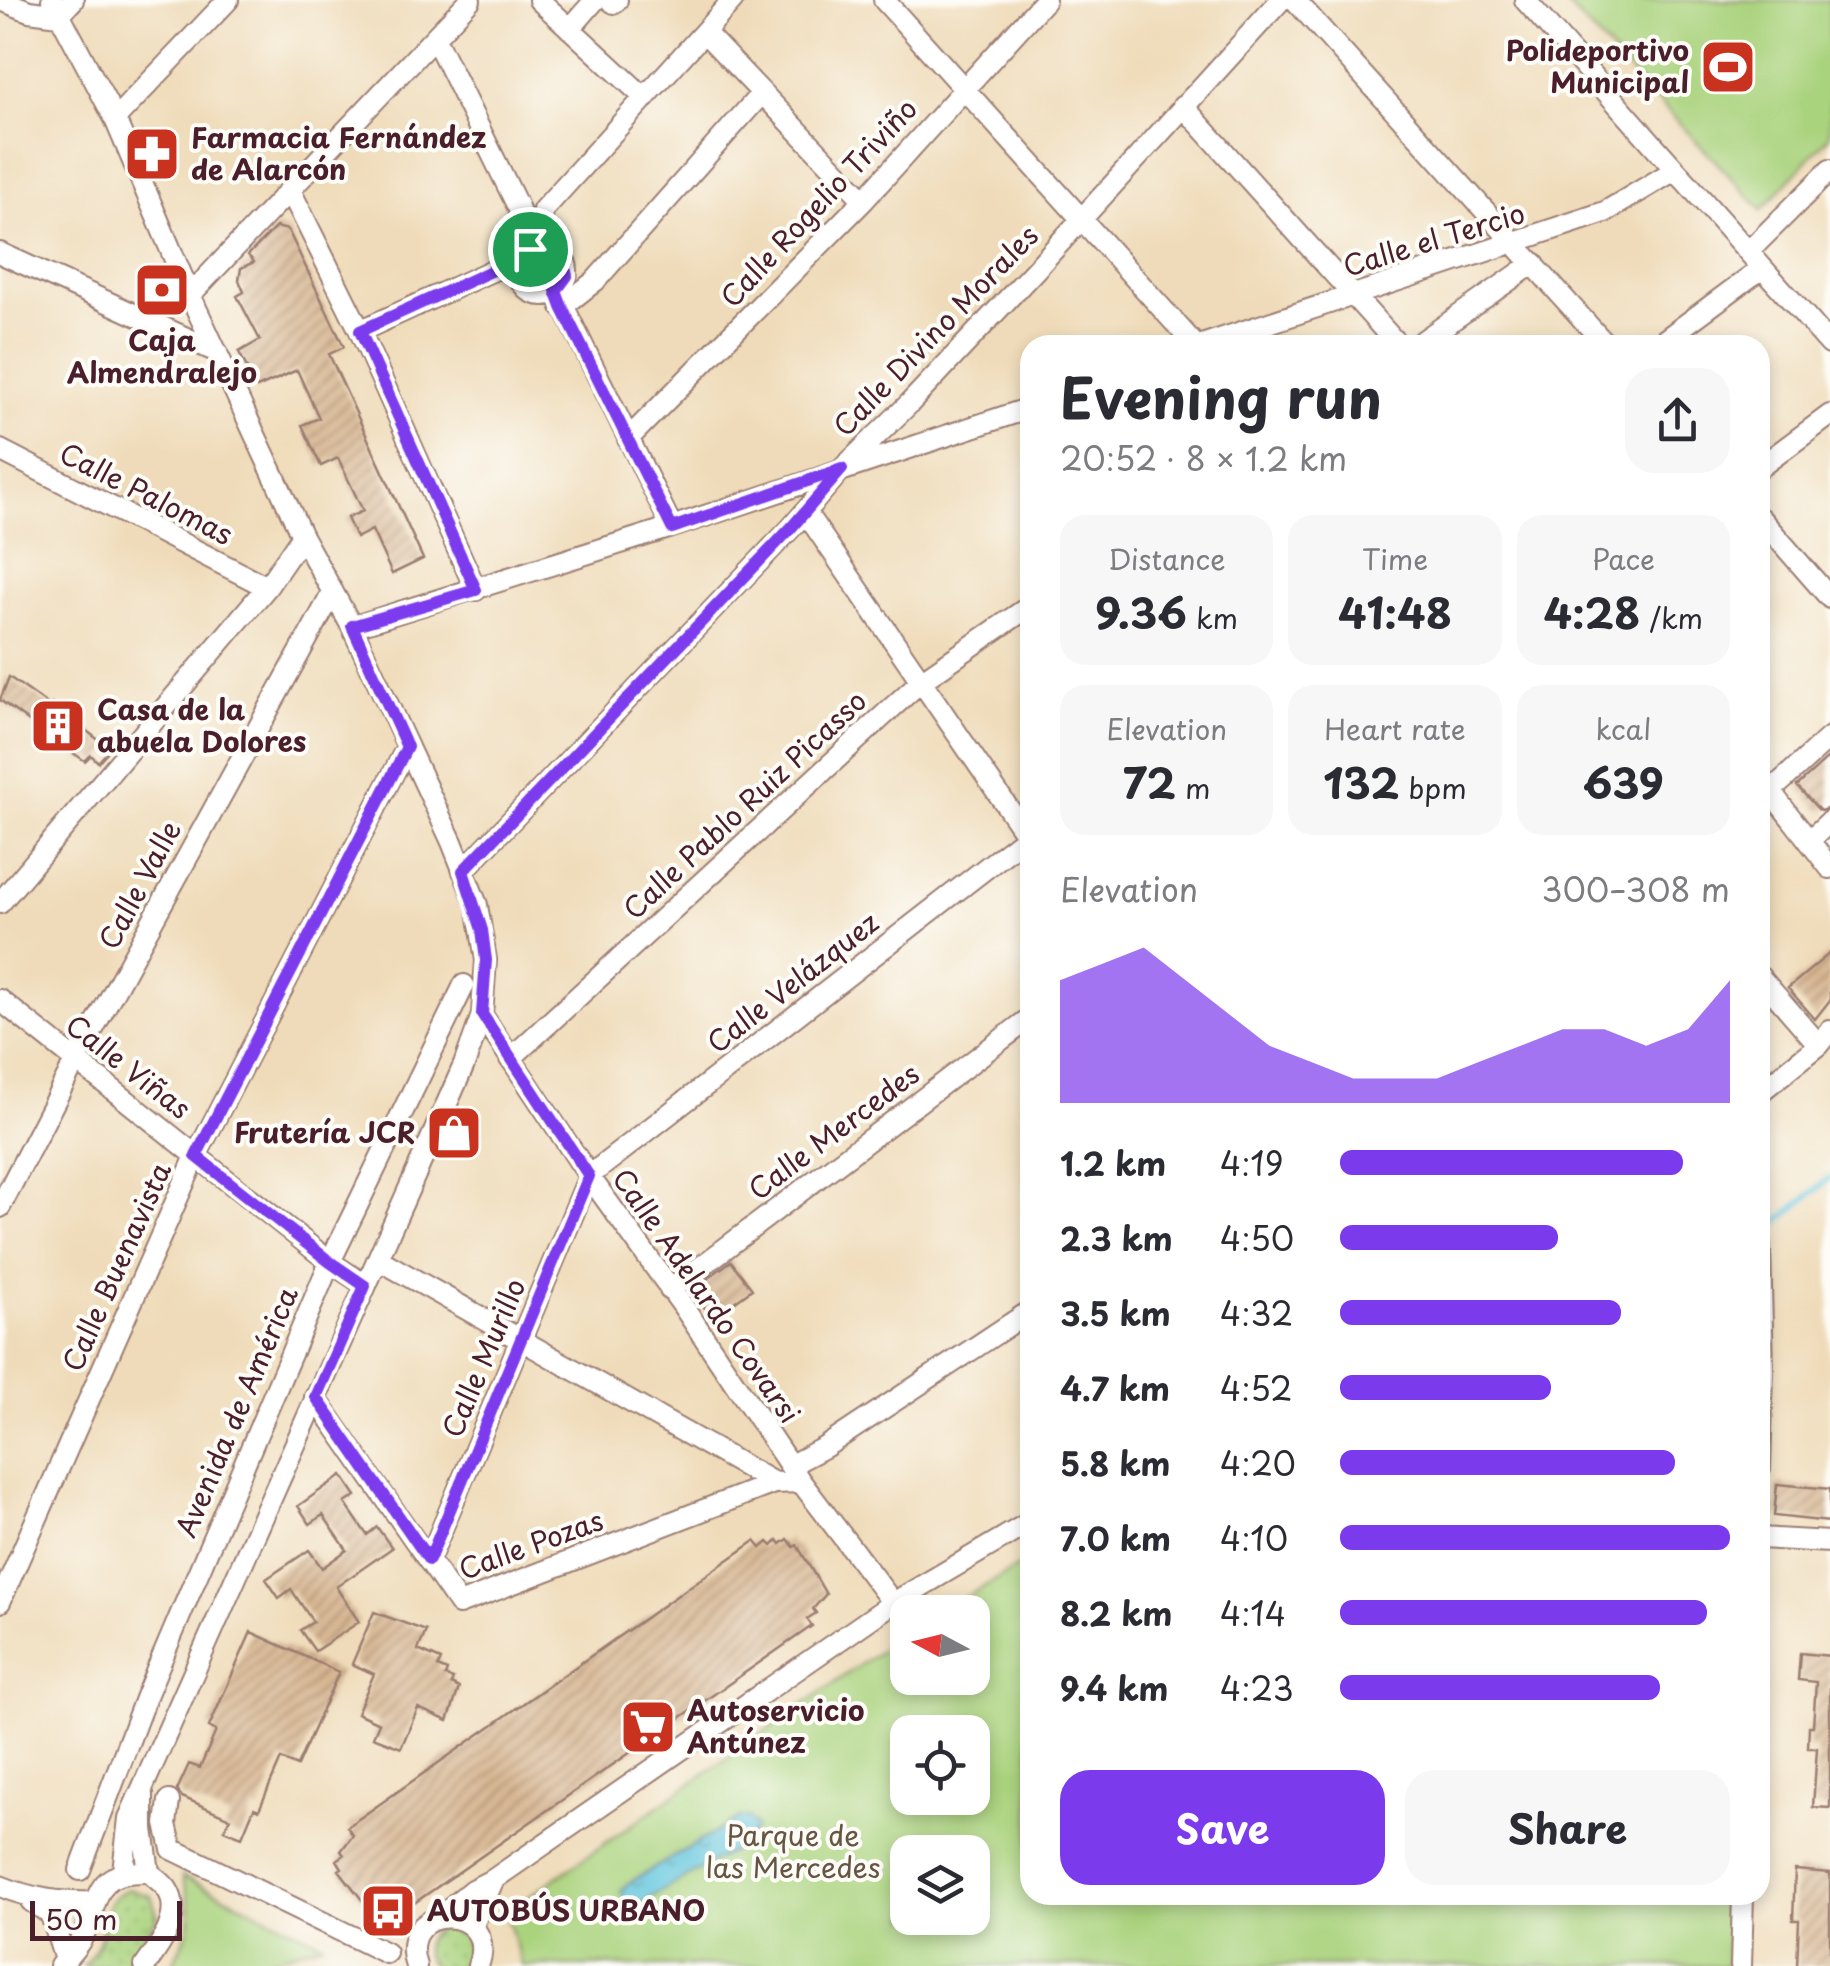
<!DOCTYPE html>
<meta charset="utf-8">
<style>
:root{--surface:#fff;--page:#f7f7f7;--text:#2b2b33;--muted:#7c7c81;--accent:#7c3aed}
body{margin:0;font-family:"Playpen Sans",sans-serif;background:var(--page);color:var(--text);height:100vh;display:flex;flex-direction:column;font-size:38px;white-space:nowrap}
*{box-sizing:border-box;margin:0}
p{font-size:32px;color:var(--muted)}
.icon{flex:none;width:55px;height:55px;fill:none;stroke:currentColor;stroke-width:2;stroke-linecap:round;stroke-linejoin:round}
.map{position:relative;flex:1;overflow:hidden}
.drawer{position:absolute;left:1020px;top:335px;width:750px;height:1570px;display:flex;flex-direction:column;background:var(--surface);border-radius:30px;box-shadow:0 5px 15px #0003}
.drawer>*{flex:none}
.needle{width:65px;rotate:277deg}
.fabs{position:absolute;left:890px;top:1595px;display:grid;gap:20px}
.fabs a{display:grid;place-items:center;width:100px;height:100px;border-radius:20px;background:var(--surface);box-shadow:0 5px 15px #0003;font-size:50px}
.scale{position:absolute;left:30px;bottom:25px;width:152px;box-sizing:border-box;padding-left:10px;border:5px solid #4a1f2b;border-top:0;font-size:28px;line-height:35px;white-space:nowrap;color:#4a1f2b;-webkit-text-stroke:8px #fdfcf7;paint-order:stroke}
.pin{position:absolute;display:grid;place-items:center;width:85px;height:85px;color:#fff;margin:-42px;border:5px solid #fff;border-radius:50%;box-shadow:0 2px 10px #0007}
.round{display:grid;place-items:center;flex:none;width:105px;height:105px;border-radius:30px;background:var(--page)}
.head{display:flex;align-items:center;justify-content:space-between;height:170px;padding:0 40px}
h1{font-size:55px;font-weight:700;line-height:75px}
.figures{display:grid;grid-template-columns:repeat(3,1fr);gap:15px;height:170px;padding:10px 40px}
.figures div{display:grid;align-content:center;border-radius:25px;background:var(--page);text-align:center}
.figures b{font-size:42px;font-weight:700}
.figures small{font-size:28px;font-weight:400}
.figures p{font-size:28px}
.chart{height:280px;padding:20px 40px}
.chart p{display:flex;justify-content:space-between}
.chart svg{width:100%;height:180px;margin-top:10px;fill:var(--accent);opacity:.7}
.primary-button{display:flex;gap:20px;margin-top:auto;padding:20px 40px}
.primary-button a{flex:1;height:115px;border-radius:30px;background:var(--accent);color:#fff;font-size:40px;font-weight:700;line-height:115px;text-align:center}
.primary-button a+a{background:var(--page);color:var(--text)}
ul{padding:0 40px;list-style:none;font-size:32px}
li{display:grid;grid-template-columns:160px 120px 1fr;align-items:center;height:75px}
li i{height:25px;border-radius:12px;background:var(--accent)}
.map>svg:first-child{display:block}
.grass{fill:url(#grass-dots);stroke:#7a7954;stroke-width:2.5}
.green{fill:#aad37e;stroke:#7a7954;stroke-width:2.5;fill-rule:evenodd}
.water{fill:url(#water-ripples);stroke:#557284;stroke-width:2.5}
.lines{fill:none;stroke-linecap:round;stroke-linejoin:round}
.stream{stroke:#60c6de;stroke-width:6}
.building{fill:url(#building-hatch)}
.minor-casing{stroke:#9c7d72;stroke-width:24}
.minor{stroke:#fff;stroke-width:20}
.route-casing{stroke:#fff;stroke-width:20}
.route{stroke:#7c3aed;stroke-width:12}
.labels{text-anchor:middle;stroke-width:8;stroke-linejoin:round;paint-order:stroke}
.poi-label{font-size:28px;font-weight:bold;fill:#4a1f2b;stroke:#fdfcf7;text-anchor:start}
.street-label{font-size:28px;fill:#4a1f2b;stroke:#fdfcf7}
.park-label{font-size:28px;fill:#675544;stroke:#fdfcf7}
</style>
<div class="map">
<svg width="1830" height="1966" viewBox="0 0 1830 1966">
<defs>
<pattern id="grass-dots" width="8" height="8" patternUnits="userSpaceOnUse" patternTransform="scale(2.5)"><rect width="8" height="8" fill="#aad37e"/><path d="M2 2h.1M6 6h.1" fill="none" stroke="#94b56d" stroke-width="1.8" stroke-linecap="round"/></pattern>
<pattern id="water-ripples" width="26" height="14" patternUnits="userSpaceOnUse" patternTransform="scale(2.5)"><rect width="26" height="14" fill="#60c6de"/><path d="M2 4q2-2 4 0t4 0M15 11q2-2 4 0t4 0" fill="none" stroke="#51a0b4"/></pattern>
<pattern id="building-hatch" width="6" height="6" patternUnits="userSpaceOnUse" patternTransform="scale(2.5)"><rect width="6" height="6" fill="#d8b793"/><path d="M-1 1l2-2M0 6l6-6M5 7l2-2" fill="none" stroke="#b19478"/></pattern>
</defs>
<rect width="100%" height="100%" fill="#fdfcf7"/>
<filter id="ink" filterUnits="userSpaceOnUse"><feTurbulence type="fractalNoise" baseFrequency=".01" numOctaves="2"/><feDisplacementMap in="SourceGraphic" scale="20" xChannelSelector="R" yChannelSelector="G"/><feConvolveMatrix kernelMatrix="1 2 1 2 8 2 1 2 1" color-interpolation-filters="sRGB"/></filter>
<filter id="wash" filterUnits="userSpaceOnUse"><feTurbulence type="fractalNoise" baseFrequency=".0048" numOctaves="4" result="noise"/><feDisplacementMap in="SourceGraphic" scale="40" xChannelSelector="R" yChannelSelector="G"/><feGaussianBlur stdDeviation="2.25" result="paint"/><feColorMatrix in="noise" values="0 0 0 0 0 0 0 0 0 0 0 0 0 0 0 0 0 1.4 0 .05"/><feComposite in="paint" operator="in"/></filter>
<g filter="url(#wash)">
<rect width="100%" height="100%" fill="#efdbb9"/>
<path class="grass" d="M128,1889L151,1896L158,1917L124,1966H83C91,1957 97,1949 101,1937C107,1915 103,1900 128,1889Z
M425 1949a21 21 0 1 1 42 0a21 21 0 1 1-42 0Z"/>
<path class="green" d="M1562,0H1830V135L1762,210Z
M1030,1560V1895H1729L1726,1966H522L506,1913L907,1632L908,1678H972V1612H940ZM908,1732H972V1798H908ZM908,1852H972V1918H908Z
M182,1876L323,1943L248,1966H171C191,1930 196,1916 182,1876Z"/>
<path class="water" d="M748,1817L756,1828L739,1847L634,1907L627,1904L621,1892L627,1884L740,1818Z"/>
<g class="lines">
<path class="stream" d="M1760,1236L1830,1178"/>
</g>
<g id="blocks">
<path class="building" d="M276,227L288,230L344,347L329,354L423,559L392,574L372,530L356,538L347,518L363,511L338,458L321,466L302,425L319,418L297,370L257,388L239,352L260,340L237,296L244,292L239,280L241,268L254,262L248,255Z
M9,677L50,706L52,704L110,749L98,762L91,755L85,761L52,739L0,700Z
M1830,756V808L1820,811L1797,786Z
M1830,953V1000L1815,1019L1788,988Z
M731,1261L752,1289L712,1318L692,1290Z
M342,1475L356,1496L345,1503L367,1535L377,1527L392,1548L336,1587L359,1622L315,1651L300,1630L313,1622L291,1589L279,1598L266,1579L309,1550L322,1568L347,1550L323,1515L310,1524L298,1506Z
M1777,1484L1830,1489V1522L1774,1516Z
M788,1539L794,1547L797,1545L826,1594L813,1609L816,1613L807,1619L812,1626L407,1908L402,1902L395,1908L392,1904L384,1910L380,1905L374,1910L368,1903L366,1905L339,1870L342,1868L337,1860L344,1855L341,1851L353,1835L347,1827L755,1541L761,1548L768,1542L772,1546L778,1540L781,1544Z
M374,1612L426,1631L418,1650L441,1660L438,1667L447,1671L445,1676L453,1679L451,1684L459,1688L448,1721L418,1708L401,1748L373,1737L379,1723L357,1713L374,1674L352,1664Z
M251,1632L339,1672L297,1766L281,1759L259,1810L254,1808L242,1837L224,1830L230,1818L182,1797L177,1790L189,1764L200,1768L216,1731L209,1727Z
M1800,1653L1830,1656V1808L1813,1807L1817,1748H1808L1809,1726H1813L1816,1682L1798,1680Z
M1795,1870L1830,1873V1966H1797L1799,1920H1793Z"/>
</g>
</g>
<g filter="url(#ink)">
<use href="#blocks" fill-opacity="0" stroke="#9c7d72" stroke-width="2.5"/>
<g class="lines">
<g class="minor-casing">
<path id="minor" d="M1,0L29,11L59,15L73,0
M52,0L115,119L190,295L302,536L352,627L452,842L477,905L486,960L482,1015L464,1065L129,1818L123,1871
M539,0L645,98
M610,0L614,3L617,0
M884,0L1195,345
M1295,0L1606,345
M1525,0L1830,344
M570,29L595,0
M705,33L864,200
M435,38L518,207L530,249
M1183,106L1398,345
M115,119L228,0
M291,192L360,331L476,590
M539,246L543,210L733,0
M519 271a24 24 0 1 1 48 0a24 24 0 1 1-48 0Z
M1749,251L1830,170
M0,253L217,352
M556,291L672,527
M190,295L470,0
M562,307L595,281L762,93
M360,331L502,266L519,263
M1202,345L1605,212L1675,170
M1417,345L1534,263
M1658,345L1762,268
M628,439L864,200L1045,0
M0,450L267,587
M1760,467L1830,415
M806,513L1030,840
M1760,518L1830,598
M352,627L672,527L1030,408
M1760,778L1830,868
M1762,799L1830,737
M1809,841L1830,821
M463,871L791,528L842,469L909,404L1036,269L1281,0
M0,903L267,587L302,536
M1760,977L1819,1045
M0,1000L330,1262L365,1285
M482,1015L589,1176L683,1306L801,1482L893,1603
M510,1059L921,681L1030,606
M1760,1092L1819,1045L1830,1031
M0,1207L75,1062L333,592
M1760,1245L1763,1371L1760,1468
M378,1259L774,1483
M670,1290L1030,1018
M315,1397L459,1604L774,1483L801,1482
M791,1465L825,1447L1030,1311
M1760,1538L1830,1542
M429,1560L589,1176L1030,834
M0,1602L196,1156L407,747
M143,1794V1829L149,1872
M169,1801L166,1824L172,1849L386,1953
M80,1870L146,1696L330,1262L464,985
M0,1886C32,1899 60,1903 94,1902
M31,1901L51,1915L65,1960
M439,1917L472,1890L494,1879L893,1603L1030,1522
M472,1927L494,1879
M60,1966C68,1956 79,1946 84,1934C101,1894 94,1870 149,1872C154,1877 163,1883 167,1889C184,1914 159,1947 145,1966
M416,1966C394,1901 501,1902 478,1966
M1741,1966L1743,1895"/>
</g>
<use href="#minor" class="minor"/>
</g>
</g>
<g class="lines" filter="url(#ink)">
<g class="route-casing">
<path id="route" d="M539,246H549L563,258L567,276L556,291L562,307L672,528L842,469L791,528L463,871L482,930L486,960L482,1014L589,1176L429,1560L316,1397L365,1286L330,1262L196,1156L407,747L352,626L476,590L360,331L502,266L519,264L530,249Z"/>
</g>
<use href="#route" class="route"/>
</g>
<defs>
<g id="stadium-square" transform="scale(2.875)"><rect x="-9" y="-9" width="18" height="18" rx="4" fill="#c8321e" stroke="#fdfcf7"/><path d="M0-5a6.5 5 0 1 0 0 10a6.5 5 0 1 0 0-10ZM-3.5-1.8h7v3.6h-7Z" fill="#fff"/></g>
<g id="pharmacy-square" transform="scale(2.875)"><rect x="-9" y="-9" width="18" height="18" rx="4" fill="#c8321e" stroke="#fdfcf7"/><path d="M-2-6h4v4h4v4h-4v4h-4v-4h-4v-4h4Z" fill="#fff"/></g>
<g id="bank-square" transform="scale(2.875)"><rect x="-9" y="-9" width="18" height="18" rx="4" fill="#c8321e" stroke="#fdfcf7"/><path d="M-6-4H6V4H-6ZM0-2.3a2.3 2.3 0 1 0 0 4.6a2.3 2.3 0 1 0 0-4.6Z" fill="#fff"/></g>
<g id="building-square" transform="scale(2.875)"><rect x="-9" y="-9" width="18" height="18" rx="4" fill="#c8321e" stroke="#fdfcf7"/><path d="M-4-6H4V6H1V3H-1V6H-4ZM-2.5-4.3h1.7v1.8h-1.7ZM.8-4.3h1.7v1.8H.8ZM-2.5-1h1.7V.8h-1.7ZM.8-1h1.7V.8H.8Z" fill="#fff"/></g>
<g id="shop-square" transform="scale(2.875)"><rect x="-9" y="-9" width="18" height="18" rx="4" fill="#c8321e" stroke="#fdfcf7"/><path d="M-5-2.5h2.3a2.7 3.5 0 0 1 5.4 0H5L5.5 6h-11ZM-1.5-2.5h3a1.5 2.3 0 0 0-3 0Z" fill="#fff"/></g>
<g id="supermarket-square" transform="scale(2.875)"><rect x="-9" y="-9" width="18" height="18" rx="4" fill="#c8321e" stroke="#fdfcf7"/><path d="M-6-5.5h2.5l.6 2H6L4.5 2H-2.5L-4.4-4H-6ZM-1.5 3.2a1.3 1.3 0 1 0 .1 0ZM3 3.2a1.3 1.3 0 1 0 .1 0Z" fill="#fff"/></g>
<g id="bus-square" transform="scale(2.875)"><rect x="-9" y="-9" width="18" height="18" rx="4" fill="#c8321e" stroke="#fdfcf7"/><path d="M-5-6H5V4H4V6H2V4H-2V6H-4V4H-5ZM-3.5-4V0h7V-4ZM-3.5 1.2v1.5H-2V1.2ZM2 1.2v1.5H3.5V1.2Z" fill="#fff"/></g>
</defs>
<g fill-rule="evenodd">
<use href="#stadium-square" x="1728" y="67"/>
<use href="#pharmacy-square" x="152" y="154"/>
<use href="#bank-square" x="162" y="290"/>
<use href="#building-square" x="58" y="726"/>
<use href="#shop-square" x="454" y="1133"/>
<use href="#supermarket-square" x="648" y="1727"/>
<use href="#bus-square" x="388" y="1911"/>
</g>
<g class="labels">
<g class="poi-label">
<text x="1689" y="61" text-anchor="end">Polideportivo<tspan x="1689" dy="32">Municipal</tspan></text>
<text x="191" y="148">Farmacia Fernández<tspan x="191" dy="32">de Alarcón</tspan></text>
<text x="162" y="351" text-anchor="middle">Caja<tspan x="162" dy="32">Almendralejo</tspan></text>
<text x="97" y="720">Casa de la<tspan x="97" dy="32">abuela Dolores</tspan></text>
<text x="415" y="1143" text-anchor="end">Frutería JCR</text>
<text x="687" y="1721">Autoservicio<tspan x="687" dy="32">Antúnez</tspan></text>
<text x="427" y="1921">AUTOBÚS URBANO</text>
</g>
<g class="street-label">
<text transform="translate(819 203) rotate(-47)" y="10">Calle Rogelio Triviño</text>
<text transform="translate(1434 240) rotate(-17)" y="10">Calle el Tercio</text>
<text transform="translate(936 331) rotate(-46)" y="10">Calle Divino Morales</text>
<text transform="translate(146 494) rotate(27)" y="10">Calle Palomas</text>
<text transform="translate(745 805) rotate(-43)" y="10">Calle Pablo Ruiz Picasso</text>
<text transform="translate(140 885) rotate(-62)" y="10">Calle Valle</text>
<text transform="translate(793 983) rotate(-38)" y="10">Calle Velázquez</text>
<text transform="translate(128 1067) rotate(38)" y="10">Calle Viñas</text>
<text transform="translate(834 1132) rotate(-37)" y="10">Calle Mercedes</text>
<text transform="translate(117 1267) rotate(-66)" y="10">Calle Buenavista</text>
<text transform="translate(706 1296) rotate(55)" y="10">Calle Adelardo Covarsi</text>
<text transform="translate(484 1358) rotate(-67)" y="10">Calle Murillo</text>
<text transform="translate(237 1412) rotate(-67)" y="10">Avenida de América</text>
<text transform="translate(531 1545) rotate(-20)" y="10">Calle Pozas</text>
</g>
<g class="park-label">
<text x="793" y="1846">Parque de<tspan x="793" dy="32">las Mercedes</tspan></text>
</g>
</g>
</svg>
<div class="fabs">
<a><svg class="needle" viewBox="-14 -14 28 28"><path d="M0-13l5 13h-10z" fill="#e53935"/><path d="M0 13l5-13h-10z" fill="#7c7c81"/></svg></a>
<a><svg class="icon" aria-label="locate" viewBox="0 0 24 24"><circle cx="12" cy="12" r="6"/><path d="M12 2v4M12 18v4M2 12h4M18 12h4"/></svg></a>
<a><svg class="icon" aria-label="layers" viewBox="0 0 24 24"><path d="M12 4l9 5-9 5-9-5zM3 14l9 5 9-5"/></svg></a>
</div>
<div class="scale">50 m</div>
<div class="pin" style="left:530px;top:249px;background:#1e9e55"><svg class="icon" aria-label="arrive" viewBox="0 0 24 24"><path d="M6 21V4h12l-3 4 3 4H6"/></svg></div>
<section class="drawer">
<div class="head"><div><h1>Evening run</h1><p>20:52 · 8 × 1.2 km</p></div><a class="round"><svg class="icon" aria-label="share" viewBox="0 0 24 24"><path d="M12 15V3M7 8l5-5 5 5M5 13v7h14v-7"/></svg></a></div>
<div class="figures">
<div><p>Distance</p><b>9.36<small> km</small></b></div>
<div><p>Time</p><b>41:48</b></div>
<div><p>Pace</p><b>4:28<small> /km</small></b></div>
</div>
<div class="figures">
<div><p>Elevation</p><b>72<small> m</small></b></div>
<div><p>Heart rate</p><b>132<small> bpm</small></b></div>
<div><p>kcal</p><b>639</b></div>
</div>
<div class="chart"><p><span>Elevation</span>300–308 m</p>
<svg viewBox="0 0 160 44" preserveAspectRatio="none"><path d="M0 44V14L10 10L20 6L30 14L40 22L50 30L60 34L70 38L80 38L90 38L100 34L110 30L120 26L130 26L140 30L150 26L160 14V44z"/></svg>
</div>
<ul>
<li><b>1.2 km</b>4:19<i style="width:88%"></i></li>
<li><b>2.3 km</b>4:50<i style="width:56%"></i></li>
<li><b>3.5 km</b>4:32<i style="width:72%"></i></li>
<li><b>4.7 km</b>4:52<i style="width:54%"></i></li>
<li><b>5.8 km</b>4:20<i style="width:86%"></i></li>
<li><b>7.0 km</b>4:10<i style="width:100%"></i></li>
<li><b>8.2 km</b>4:14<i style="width:94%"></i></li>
<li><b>9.4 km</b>4:23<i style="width:82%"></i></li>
</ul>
<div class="primary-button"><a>Save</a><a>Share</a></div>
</section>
</div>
